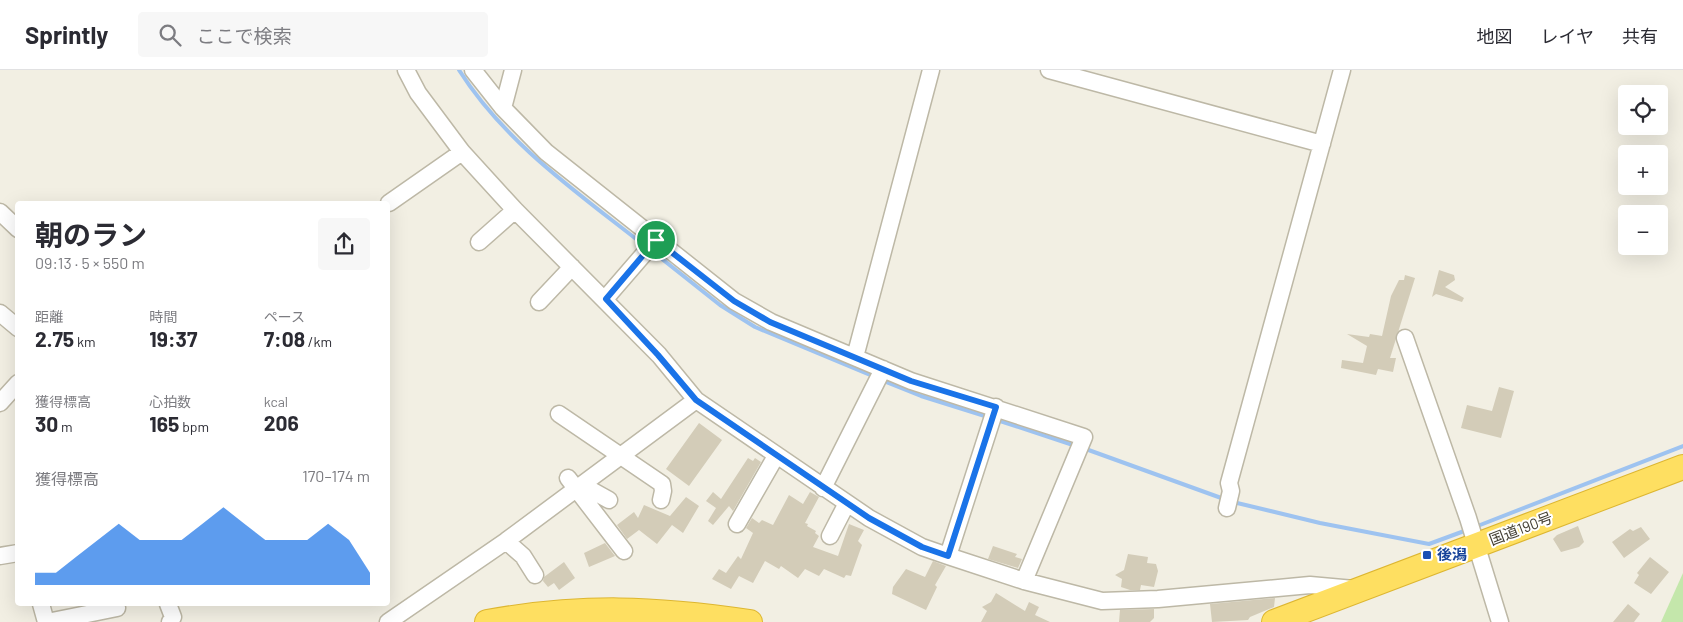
<!DOCTYPE html>
<html lang="ja">
<meta charset="utf-8">
<style>
:root{--surface:#fff;--page:#f7f7f7;--text:#2b2b33;--muted:#7c7c81;--line:#e1e1e2;--accent:#1a73e8}
body{margin:0;font-family:Barlow,"Noto Sans JP",sans-serif;background:var(--page);color:var(--text);height:100vh;display:flex;flex-direction:column;font-size:19px;white-space:nowrap}
*{box-sizing:border-box;margin:0}
p{font-size:16px;color:var(--muted)}
.icon{flex:none;width:28px;height:28px;fill:none;stroke:currentColor;stroke-width:2;stroke-linecap:round;stroke-linejoin:round}
.map{position:relative;flex:1;overflow:hidden}
.side{position:absolute;left:15px;top:131px;width:375px;height:405px;display:flex;flex-direction:column;background:var(--surface);border-radius:5px;box-shadow:0 5px 20px #0002}
.side>*{flex:none}
.tools{position:absolute;left:1618px;top:15px;display:grid;gap:10px}
.tools a{display:grid;place-items:center;width:50px;height:50px;border-radius:5px;background:var(--surface);box-shadow:0 5px 20px #0002;font-size:25px}
.pin{position:absolute;display:grid;place-items:center;width:42px;height:42px;color:#fff;margin:-21px;border:2px solid #fff;border-radius:50%;box-shadow:0 1px 5px #0007}
.round{display:grid;place-items:center;flex:none;width:52px;height:52px;border-radius:5px;background:var(--page)}
.head{display:flex;align-items:center;justify-content:space-between;height:85px;padding:0 20px}
h1{font-size:28px;font-weight:700;line-height:38px}
.figures{display:grid;grid-template-columns:repeat(3,1fr);gap:8px;height:85px;padding:5px 20px}
.figures div{display:grid;align-content:center}
.figures b{font-size:21px;font-weight:700}
.figures small{font-size:14px;font-weight:400}
.figures p{font-size:14px}
.chart{height:140px;padding:10px 20px}
.chart p{display:flex;justify-content:space-between}
.chart svg{width:100%;height:90px;margin-top:5px;fill:var(--accent);opacity:.7}
header{display:flex;align-items:center;gap:30px;box-sizing:border-box;height:70px;padding:0 25px;background:var(--surface);border-bottom:1px solid var(--line)}
header strong{font-size:24px}
nav{display:flex;gap:28px;margin-inline-start:auto;font-size:18px}
.search{width:350px;height:45px;background:var(--page);display:flex;align-items:center;gap:12px;box-sizing:border-box;padding:0 18px;border-radius:5px;color:var(--muted);font-size:19px}
.map>svg:first-child{display:block}
.green{fill:#c4e7ab}
.lines{fill:none;stroke-linecap:round;stroke-linejoin:round}
.stream{stroke:#9ec3f0;stroke-width:4}
.building{fill:#d3ccb8}
.minor-casing{stroke:#bdb8a6;stroke-width:19}
.highway-casing{stroke:#ddb631;stroke-width:26}
.minor{stroke:#fff;stroke-width:16}
.highway{stroke:#fedf61;stroke-width:24}
.route-casing{stroke:#fff;stroke-width:10}
.route{stroke:#1a73e8;stroke-width:6}
.transit-dot{fill:#1a4fb4;stroke:#fff;stroke-width:2}
.labels{text-anchor:middle;stroke-width:4;stroke-linejoin:round;paint-order:stroke}
.street-label{font-size:15px;fill:#433f33;stroke:#fff}
.transit-label{font-size:15px;font-weight:bold;fill:#164399;stroke:#fff;text-anchor:start}
</style>
<header>
<strong>Sprintly</strong>
<div class="search"><svg class="icon" aria-label="search" viewBox="0 0 24 24"><circle cx="10" cy="10" r="6"/><path d="M15 15l6 6"/></svg>ここで検索</div>
<nav><a>地図</a><a>レイヤ</a><a>共有</a></nav>
</header>
<div class="map">
<svg width="1683" height="552" viewBox="0 0 1683 552">
<rect width="100%" height="100%" fill="#f2efe3"/>
<path class="green" d="M1683,503V552H1661Z"/>
<g class="lines">
<path class="stream" d="M459,0C505,73 578,123 645,176
M652,181L720,235L755,257L875,307
M881,310L921,326L988,347
M997,350L1076,376
M1083,378L1224,429
M1233,432L1320,453L1429,474L1467,460
M1475,457L1683,376"/>
</g>
<path class="building" d="M1439,200L1454,205L1455,210L1445,217L1464,228L1462,232L1436,224L1432,227Z
M1405,205L1415,208L1390,288H1396L1393,302L1378,299L1376,305L1341,298L1342,290L1363,293L1367,276L1347,264L1369,267L1370,264L1382,266L1391,226L1399,210H1404Z
M1499,317L1514,321L1501,368L1461,358L1467,335L1492,341Z
M699,353L722,370L689,416L666,399Z
M748,388L753,391L755,388L761,392L733,441L729,436L713,455L708,451L716,438L706,431L713,422L721,429Z
M810,422L819,427L805,453L808,454L807,456L816,461L815,463L819,466L813,477L838,486L849,454L864,460L858,471L862,475L851,506L846,505L844,508L824,499L819,506L805,499L798,508L781,496L779,499L765,491L753,513L739,506L731,519L712,509L719,499L726,503L738,486L741,489L753,463L746,458L752,448L759,453L762,450L773,455L789,425L803,434Z
M686,427L699,436L683,463L672,455L657,474L639,460L627,469L617,455L634,442L638,448L644,435L670,446Z
M1578,456L1584,472L1579,477L1561,482L1553,469L1557,465Z
M1641,457L1650,469L1624,488L1612,472L1630,459L1633,461Z
M605,473L615,486L589,497L584,483Z
M993,476L1017,484L1015,487L1022,489L1018,498L988,489Z
M1128,484L1148,487L1147,493L1156,494L1158,501L1154,517L1141,515L1140,520H1130L1121,517L1122,509L1115,505L1124,500Z
M1650,487L1669,502L1651,524L1634,513L1639,505L1637,503Z
M933,491L946,496L935,515L937,517L926,540L892,524L893,517L906,499L925,507Z
M564,492L575,508L559,520L554,513L548,517L543,511L544,507Z
M996,523L1025,541L1029,532L1039,537L1035,545L1050,552H981L987,541L982,537L991,532Z
M1275,528L1274,537L1250,547L1248,550L1212,552L1210,534Z
M1628,534L1640,544L1634,552H1613Z
M1154,539V548L1150,552H1119L1120,540Z"/>
<g class="lines">
<g class="minor-casing">
<path id="minor" d="M406,0L418,23L462,82L515,140L659,285L696,330L869,448L922,477L948,486L1024,511L1102,531L1158,529L1310,515L1354,519
M473,0L503,38L546,82L734,231L771,252L911,311L1084,367L1024,511
M1049,0L1322,74
M503,38L513,0
M389,133L462,82
M0,142L18,159
M479,172L515,140
M605,229L656,170
M539,232L572,197
M0,243L18,258
M1405,268L1468,448L1500,552
M855,287L931,0
M0,333L18,313
M559,344L662,414L663,421L661,430
M568,408L624,481
M582,415L609,430
M823,418L883,299
M1227,438L1231,421L1229,413L1342,0
M737,454L776,386
M830,466L846,435
M506,471L523,486L535,505
M0,486L18,483
M948,486L996,337
M41,534L46,552
M168,534L173,547L170,552
M47,552L117,538
M388,552L506,471L696,330"/>
</g>
<g class="highway-casing">
<path id="highway" d="M487,552C583,535 655,538 750,552
M1274,552L1683,397"/>
</g>
<use href="#minor" class="minor"/>
<use href="#highway" class="highway"/>
</g>
<g class="lines">
<g class="route-casing">
<path id="route" d="M656,170L734,231L770,252L911,311L996,337L948,486L922,477L869,448L696,330L658,285L606,229Z"/>
</g>
<use href="#route" class="route"/>
</g>
<rect class="transit-dot" x="1422" y="480" width="10" height="10" rx="2.5"/>
<g class="labels">
<g class="street-label">
<text transform="translate(1521 459) rotate(-21)" y="5">国道190号</text>
</g>
<g class="transit-label">
<text x="1437" y="490">後潟</text>
</g>
</g>
</svg>
<div class="tools">
<a><svg class="icon" aria-label="locate" viewBox="0 0 24 24"><circle cx="12" cy="12" r="6"/><path d="M12 2v4M12 18v4M2 12h4M18 12h4"/></svg></a>
<a>+</a>
<a>−</a>
</div>
<div class="pin" style="left:656px;top:170px;background:#1e9e55"><svg class="icon" aria-label="arrive" viewBox="0 0 24 24"><path d="M6 21V4h12l-3 4 3 4H6"/></svg></div>
<section class="side">
<div class="head"><div><h1>朝のラン</h1><p>09:13 · 5 × 550 m</p></div><a class="round"><svg class="icon" aria-label="share" viewBox="0 0 24 24"><path d="M12 15V3M7 8l5-5 5 5M5 13v7h14v-7"/></svg></a></div>
<div class="figures">
<div><p>距離</p><b>2.75<small> km</small></b></div>
<div><p>時間</p><b>19:37</b></div>
<div><p>ペース</p><b>7:08<small> /km</small></b></div>
</div>
<div class="figures">
<div><p>獲得標高</p><b>30<small> m</small></b></div>
<div><p>心拍数</p><b>165<small> bpm</small></b></div>
<div><p>kcal</p><b>206</b></div>
</div>
<div class="chart"><p><span>獲得標高</span>170–174 m</p>
<svg viewBox="0 0 160 44" preserveAspectRatio="none"><path d="M0 44V38L10 38L20 30L30 22L40 14L50 22L60 22L70 22L80 14L90 6L100 14L110 22L120 22L130 22L140 14L150 22L160 38V44z"/></svg>
</div>
</section>
</div>
